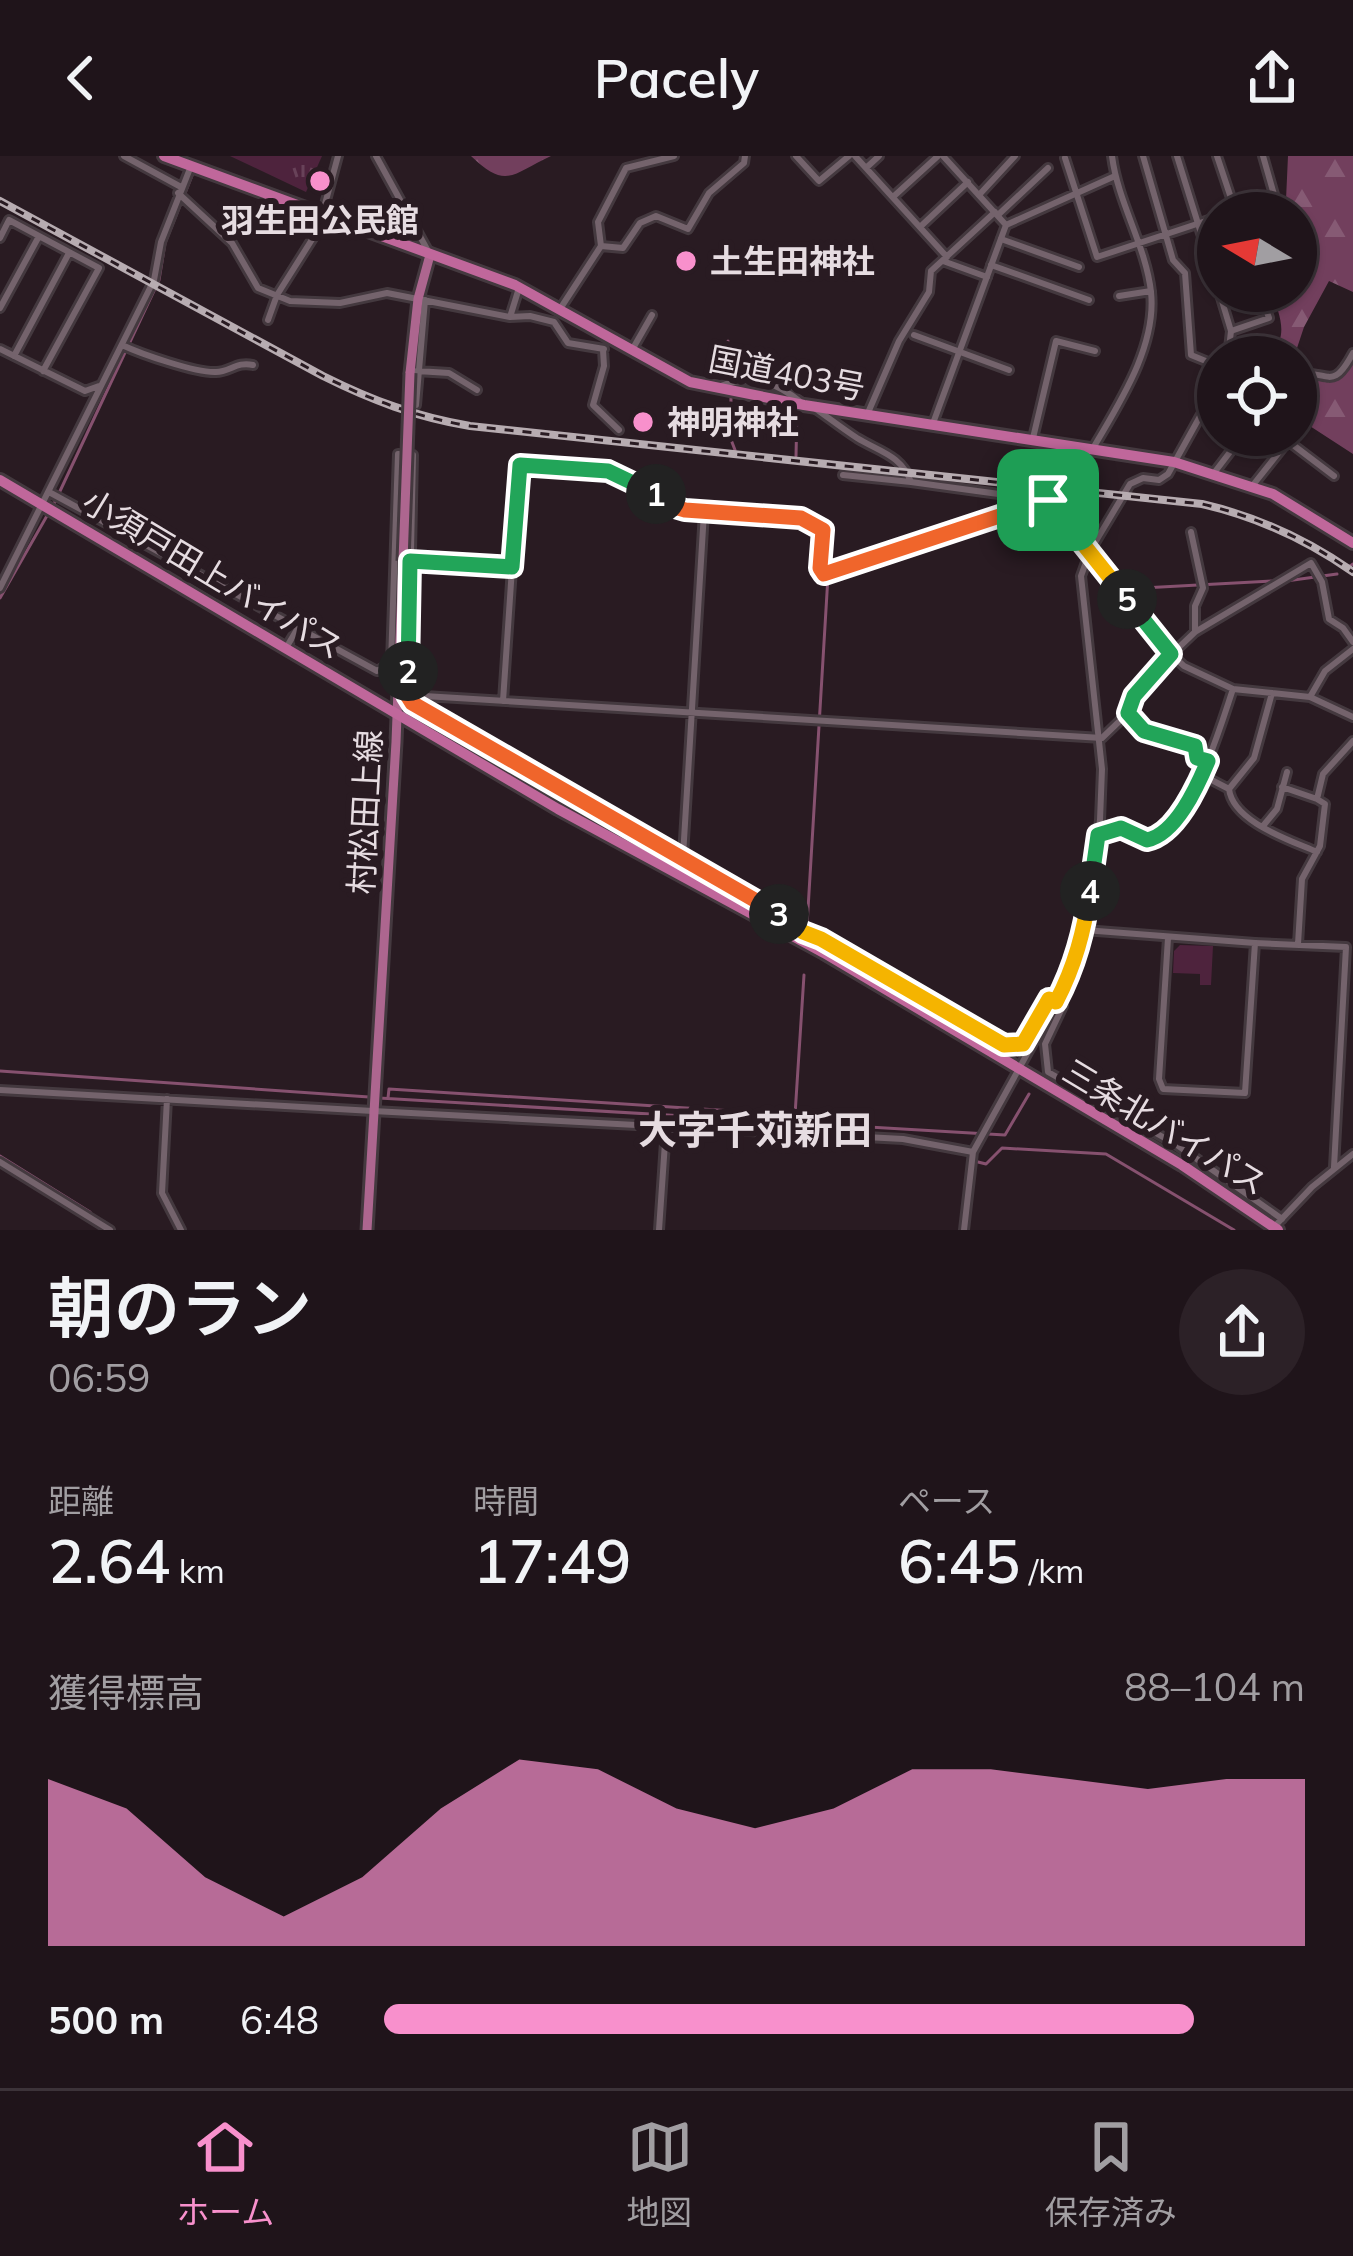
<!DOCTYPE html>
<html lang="ja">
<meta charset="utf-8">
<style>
:root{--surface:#1f141a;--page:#2c2127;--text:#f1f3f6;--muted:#a19ea2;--line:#3c3339;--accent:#f890cc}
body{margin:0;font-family:Mulish,"Noto Sans JP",sans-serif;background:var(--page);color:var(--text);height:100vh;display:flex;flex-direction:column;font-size:45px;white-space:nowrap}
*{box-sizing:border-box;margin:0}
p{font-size:39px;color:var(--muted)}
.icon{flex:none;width:66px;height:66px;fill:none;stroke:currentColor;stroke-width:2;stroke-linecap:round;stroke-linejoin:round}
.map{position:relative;height:1074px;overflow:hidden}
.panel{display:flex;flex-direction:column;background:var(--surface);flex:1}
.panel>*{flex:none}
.needle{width:78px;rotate:280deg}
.controls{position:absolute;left:1197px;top:36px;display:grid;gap:24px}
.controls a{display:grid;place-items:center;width:120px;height:120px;border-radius:50%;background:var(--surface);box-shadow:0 3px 9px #0004,0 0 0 3px var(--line);font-size:60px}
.pin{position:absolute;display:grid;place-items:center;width:102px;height:102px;color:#fff;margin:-51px;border-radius:24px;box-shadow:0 6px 18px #0006}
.km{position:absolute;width:60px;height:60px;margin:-30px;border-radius:50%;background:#222;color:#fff;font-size:33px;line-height:60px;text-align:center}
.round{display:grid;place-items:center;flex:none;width:126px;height:126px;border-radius:63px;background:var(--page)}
.head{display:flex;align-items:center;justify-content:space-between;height:204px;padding:0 48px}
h1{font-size:66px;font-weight:600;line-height:90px}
.metrics{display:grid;grid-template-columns:repeat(3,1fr);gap:18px;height:204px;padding:12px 48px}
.metrics div{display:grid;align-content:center}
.metrics b{font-size:60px;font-weight:600}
.metrics small{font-size:33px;font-weight:400}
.metrics p{font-size:33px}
.chart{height:336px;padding:24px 48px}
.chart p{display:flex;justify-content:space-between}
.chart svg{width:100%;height:216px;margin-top:12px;fill:var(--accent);opacity:.7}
ul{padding:0 48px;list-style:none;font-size:39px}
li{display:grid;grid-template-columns:192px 144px 1fr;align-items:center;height:90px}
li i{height:30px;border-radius:15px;background:var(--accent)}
header{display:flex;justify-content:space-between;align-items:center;height:156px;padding:0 48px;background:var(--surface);font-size:54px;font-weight:600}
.menu{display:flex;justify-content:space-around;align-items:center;height:168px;border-top:3px solid var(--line);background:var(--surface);font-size:33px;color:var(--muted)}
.menu a{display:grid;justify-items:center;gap:6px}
.menu .active{color:var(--accent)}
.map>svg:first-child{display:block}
.green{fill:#4e233d}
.forest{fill:url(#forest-firs)}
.park{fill:url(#park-tufts)}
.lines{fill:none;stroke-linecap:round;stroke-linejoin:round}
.stream{stroke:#86516f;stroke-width:3}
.minor-casing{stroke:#44393f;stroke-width:12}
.tertiary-casing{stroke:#44393f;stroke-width:12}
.primary-casing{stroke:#44393f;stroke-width:15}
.trunk-casing{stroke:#44393f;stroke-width:16}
.minor{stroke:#74636c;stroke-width:6}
.tertiary{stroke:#74636c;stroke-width:6}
.primary{stroke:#ad668f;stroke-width:9}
.trunk{stroke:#c0679b;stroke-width:10}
.rail-casing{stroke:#b7acb1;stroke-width:8}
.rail{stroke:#291b22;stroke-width:3;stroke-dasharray:9;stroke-linecap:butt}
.primary-bridge-casing{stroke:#44393f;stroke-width:15;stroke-linecap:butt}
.primary-bridge{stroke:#ad668f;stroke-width:9}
.split-1-casing{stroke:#fff;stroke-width:24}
.split-2-casing{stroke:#fff;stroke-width:24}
.split-3-casing{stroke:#fff;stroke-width:24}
.split-4-casing{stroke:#fff;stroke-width:24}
.split-5-casing{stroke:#fff;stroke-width:24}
.split-6-casing{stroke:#fff;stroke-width:24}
.split-1{stroke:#f0652b;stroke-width:15}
.split-2{stroke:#22a559;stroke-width:15}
.split-3{stroke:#f0652b;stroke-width:15}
.split-4{stroke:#f5b400;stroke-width:15}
.split-5{stroke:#22a559;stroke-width:15}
.split-6{stroke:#f5b400;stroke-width:15}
.poi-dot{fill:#f890cc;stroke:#291b22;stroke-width:4.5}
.labels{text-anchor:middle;stroke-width:12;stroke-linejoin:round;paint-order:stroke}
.poi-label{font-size:33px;font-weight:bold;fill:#e6dce1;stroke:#291b22;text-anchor:start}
.street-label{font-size:33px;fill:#e6dce1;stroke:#291b22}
.quarter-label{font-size:39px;font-weight:bold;fill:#e6dce1;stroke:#291b22}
</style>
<header><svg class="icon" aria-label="back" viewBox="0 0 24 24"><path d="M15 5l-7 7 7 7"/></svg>Pacely<svg class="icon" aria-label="share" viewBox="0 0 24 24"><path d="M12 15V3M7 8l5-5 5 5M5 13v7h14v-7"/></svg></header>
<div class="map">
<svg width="1353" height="1074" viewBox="0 0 1353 1074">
<defs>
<pattern id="forest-firs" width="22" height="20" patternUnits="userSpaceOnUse" patternTransform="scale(3)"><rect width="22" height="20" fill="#723f5d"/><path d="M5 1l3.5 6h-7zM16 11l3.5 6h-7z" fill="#865a74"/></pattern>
<pattern id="park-tufts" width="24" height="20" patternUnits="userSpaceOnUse" patternTransform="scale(3)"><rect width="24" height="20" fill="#4e233d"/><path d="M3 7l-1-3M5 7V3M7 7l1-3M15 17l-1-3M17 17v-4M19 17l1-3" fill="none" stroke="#684259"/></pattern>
</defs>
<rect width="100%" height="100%" fill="#291b22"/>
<path class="green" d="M1180,789L1213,790L1211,829H1200V818L1173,817L1174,795Z"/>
<path class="forest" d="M471,0H551C513,17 507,35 471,0Z
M1288,0H1353V136L1329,125L1304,171L1294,201H1266C1291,183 1280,160 1271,135H1296V57H1277L1286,44Z
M1353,204V298L1296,261V221C1311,218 1323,227 1339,224Z"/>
<path class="park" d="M230,0H322L306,36Z"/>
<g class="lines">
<path class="stream" d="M728,185V222
M771,232L785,240
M731,242L730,281L735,294
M796,300L797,254
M53,350L159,124L165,87L193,17
M1350,410L1353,408
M1286,425L1337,418
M0,442L48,358
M807,770L828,420L1057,345L1124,433L1273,425
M0,915L369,941
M379,942L1005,979L1029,938
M388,942L389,933L795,959L804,819
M0,1000L90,1056
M978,1006L986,1008L1002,992L1106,998L1234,1074"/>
<g class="minor-casing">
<path id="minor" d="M124,0L181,31
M376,0L428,95
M796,0L819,25L849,0
M855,0L947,101
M1143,0L1173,104L1185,117L1191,199L1218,210
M1217,0L1236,57
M1065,2L1097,101L1218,61
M866,12L879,0
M178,37L232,87L258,132L290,145L340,147L387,137L510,161L530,160L554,166L568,187L604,193
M979,39L1015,0
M893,41L938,0
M1231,57L1275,42L1263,0
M998,59L1048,12
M1006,69L1115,20
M920,71L968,26
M0,82L9,64L99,112L43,215
M1001,83L1079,111
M601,90L623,92L640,67L656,60L688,73L709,37L744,7L745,0
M943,105L987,121
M991,109L1089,144
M1119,140L1151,135
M0,152L38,82
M560,153L601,90L598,66L626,12L674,0
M510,161L519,132
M268,164L277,139L318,74L338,0
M1231,175L1269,162L1260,135
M914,179L1009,214
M122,189C141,198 196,217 216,216C230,216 237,205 253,209
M0,193L85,235L99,230
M603,194L604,210L593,249L619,274
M632,194L652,159
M14,200L69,97
M417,215L449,217L477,234
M1296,217C1330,215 1332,236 1353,197
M721,230C752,217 776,226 802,247
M416,249L425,144
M816,253C829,262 843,273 857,282C880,296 901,299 911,326L1050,345L1171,498L1184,510L1233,533L1310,541L1353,561
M867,259L899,185L929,136L931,115L995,56
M1280,279L1334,320
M1033,282L1056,185L1095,195
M1092,294C1118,249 1157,191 1151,136C1146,90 1118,47 1112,0
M1214,317L1243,279
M843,319L911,326
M1253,329L1288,285
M49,336L377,515L391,507L398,298L413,299L408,539L412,546L1004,889L1023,888L1049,843L1063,850L1045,888L1048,916L1177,989L1282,1063
M1191,376L1203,432L1195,450V476
M411,405L512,411
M0,432L154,124L161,86L191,10
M286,492L299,470
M408,539L1102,582L1128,557L1134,540L1156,513L1195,476L1311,407L1322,426L1329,463L1343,472L1353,486
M1310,541L1325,515L1353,493
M503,545L519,309L608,315L685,354L801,362L823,374L820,412L824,417L1048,344
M1128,557L1144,575L1195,590L1197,602L1206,605
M1202,619L1229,633C1233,666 1290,684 1317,696
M1282,631L1317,643
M1229,633L1254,602L1272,537
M1263,670L1277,653L1287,616
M1098,679L1121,672L1147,684C1191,675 1220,571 1233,533
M683,700L704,356
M1255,787L1346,791L1334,1011
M1298,788L1302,723L1320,690L1325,648L1317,643L1323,618L1353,585
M0,934L373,955
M167,943L162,1037L181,1074
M0,1006L110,1074
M1274,1071L1312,1031L1353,998
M659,1074L666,972"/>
</g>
<g class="tertiary-casing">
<path id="tertiary" d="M1177,0L1218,132
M1219,135L1231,175L1228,201
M932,270L1006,69L943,0
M1084,774L1255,787L1245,937L1163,933L1159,923L1168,782
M373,955L903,983L973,996
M964,1074L973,996L1069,822L1084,774L1100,664L1102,613L1081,420L1090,395L1130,328L1143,322L1159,324L1168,318L1218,228"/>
</g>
<g class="primary-casing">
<path id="primary" d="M410,217L418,143L430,99
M367,1074L396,586L403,405"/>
</g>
<g class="trunk-casing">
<path id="trunk" d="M164,0L515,129L690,226L804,249L1174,306L1273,338L1353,387
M0,324L558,653L824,797L1182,1009L1278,1074"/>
</g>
<use href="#minor" class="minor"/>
<use href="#tertiary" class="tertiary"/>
<use href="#primary" class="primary"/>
<use href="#trunk" class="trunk"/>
<g class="rail-casing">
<path id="rail" d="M0,45L323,220C371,244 416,261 470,270L1202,348C1258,361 1306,383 1353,416"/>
</g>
<use href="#rail" class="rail"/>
<g class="primary-bridge-casing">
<path id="primary-bridge" d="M403,405L410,217"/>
</g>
<use href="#primary-bridge" class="primary-bridge"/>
</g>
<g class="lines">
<g class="split-1-casing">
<path id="split-1" d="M656,338L668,349L685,354L801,362L823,374L820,412L824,418L1048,344"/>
</g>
<g class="split-2-casing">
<path id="split-2" d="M408,515L410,405L512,411L520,309L608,315L656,338"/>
</g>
<g class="split-3-casing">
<path id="split-3" d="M408,515L407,539L412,547L779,758"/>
</g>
<g class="split-4-casing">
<path id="split-4" d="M779,758L803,776L821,783L1004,889L1023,888L1049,843L1056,846C1075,810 1084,775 1090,735"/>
</g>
<g class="split-5-casing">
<path id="split-5" d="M1090,735L1098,679L1121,672L1147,684C1176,678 1197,631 1208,605L1197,602L1195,590L1144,575L1128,557L1134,540L1171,498L1127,443"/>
</g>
<g class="split-6-casing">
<path id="split-6" d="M1048,344L1127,443"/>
</g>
<use href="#split-1" class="split-1"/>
<use href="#split-2" class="split-2"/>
<use href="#split-3" class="split-3"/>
<use href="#split-4" class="split-4"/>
<use href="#split-5" class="split-5"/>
<use href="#split-6" class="split-6"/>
</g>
<g class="poi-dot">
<circle cx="320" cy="25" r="12"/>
<circle cx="686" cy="105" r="12"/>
<circle cx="643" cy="266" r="12"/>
</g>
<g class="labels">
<g class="poi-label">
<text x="320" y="76" text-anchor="middle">羽生田公民館</text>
<text x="710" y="117">土生田神社</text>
<text x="667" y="278">神明神社</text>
</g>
<g class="street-label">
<text transform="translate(787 217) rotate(11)" y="12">国道403号</text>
<text transform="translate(213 418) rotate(31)" y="12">小須戸田上バイパス</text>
<text transform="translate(365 656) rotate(-87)" y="12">村松田上線</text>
<text transform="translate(1165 971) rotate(31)" y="12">三条北バイパス</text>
</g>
<g class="quarter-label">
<text x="755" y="988">大字千苅新田</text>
</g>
</g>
</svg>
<div class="controls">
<a><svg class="needle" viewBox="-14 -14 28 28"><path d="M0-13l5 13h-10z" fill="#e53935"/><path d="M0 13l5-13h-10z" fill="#a19ea2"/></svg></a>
<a><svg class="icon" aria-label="locate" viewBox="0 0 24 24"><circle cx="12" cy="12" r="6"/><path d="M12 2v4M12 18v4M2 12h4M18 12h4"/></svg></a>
</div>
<div class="pin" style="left:1048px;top:344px;background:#1e9e55"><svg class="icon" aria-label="arrive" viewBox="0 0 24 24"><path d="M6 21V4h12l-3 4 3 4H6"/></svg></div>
<b class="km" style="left:656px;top:338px">1</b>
<b class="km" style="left:408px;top:515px">2</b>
<b class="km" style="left:779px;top:758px">3</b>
<b class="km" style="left:1090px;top:735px">4</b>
<b class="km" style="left:1127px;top:443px">5</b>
</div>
<section class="panel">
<div class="head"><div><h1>朝のラン</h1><p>06:59</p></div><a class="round"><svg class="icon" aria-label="share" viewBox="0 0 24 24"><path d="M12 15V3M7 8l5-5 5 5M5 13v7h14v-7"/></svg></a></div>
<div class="metrics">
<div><p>距離</p><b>2.64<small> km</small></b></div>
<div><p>時間</p><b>17:49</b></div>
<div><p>ペース</p><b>6:45<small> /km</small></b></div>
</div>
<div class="chart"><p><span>獲得標高</span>88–104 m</p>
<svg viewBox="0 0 160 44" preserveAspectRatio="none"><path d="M0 44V10L10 16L20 30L30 38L40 30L50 16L60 6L70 8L80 16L90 20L100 16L110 8L120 8L130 10L140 12L150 10L160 10V44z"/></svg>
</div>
<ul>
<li><b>500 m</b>6:48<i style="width:88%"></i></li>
</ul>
</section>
<nav class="menu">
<a class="active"><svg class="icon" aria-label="home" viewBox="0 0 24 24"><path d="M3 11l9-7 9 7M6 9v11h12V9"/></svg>ホーム</a>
<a><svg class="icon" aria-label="map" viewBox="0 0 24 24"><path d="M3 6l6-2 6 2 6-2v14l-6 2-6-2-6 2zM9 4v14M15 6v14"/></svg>地図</a>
<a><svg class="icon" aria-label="saved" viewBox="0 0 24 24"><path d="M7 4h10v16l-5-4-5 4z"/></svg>保存済み</a>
</nav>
